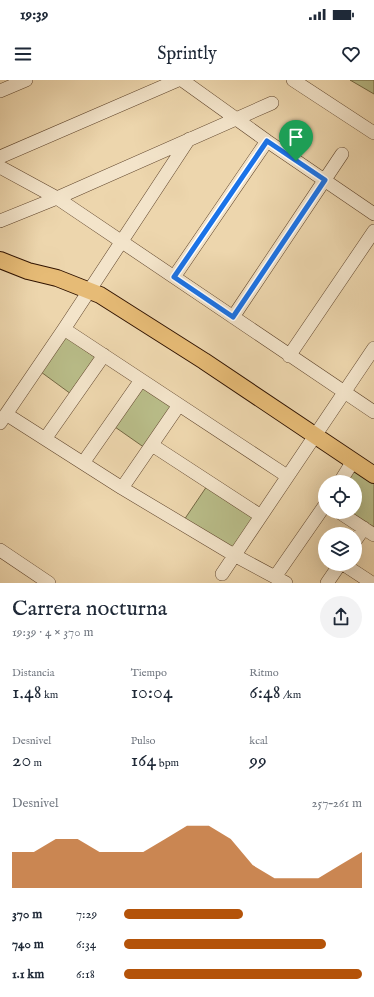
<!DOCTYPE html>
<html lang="es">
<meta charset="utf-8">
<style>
:root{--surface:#fff;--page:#f2f2f3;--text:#1f2937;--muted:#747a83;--accent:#b45309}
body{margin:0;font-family:"IM FELL English",serif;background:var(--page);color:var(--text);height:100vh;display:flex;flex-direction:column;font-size:15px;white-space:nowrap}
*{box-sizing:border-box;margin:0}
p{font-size:13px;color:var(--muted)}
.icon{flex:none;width:22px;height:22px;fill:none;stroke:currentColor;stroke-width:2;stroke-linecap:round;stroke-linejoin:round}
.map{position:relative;height:503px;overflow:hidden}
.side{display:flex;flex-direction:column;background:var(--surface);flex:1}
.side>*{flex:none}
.controls{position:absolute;left:318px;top:395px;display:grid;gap:8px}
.controls a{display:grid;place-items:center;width:44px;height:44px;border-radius:50%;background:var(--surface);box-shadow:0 4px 16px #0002;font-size:20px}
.pin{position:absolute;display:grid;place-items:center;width:34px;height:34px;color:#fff;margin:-41px -17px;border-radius:50% 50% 50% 0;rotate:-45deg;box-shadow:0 0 4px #0007}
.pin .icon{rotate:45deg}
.round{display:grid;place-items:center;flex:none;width:42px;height:42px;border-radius:21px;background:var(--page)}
.headline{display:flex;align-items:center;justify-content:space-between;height:68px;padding:0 12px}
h1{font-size:22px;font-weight:600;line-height:30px}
.stats{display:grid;grid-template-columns:repeat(3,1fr);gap:6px;height:68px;padding:4px 12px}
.stats div{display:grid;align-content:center}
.stats b{font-size:20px;font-weight:600}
.stats small{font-size:11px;font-weight:400}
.stats p{font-size:11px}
.chart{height:112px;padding:8px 12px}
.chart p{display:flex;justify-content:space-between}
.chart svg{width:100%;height:72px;margin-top:4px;fill:var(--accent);opacity:.7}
ul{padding:0 12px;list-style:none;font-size:13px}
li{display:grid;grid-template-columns:64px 48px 1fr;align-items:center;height:30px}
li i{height:10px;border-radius:5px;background:var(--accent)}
.status{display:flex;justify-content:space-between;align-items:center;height:28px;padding:0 20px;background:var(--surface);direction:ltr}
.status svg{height:11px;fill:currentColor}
header{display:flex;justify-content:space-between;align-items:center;height:52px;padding:0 12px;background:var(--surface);font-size:18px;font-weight:600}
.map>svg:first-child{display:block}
.green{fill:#b9bd89;stroke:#746844}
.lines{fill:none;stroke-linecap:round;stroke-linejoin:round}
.minor-casing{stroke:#5f442b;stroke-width:14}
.major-casing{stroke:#301300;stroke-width:18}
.minor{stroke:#f3e4ca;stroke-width:13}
.major{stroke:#e6bb76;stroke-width:16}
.route-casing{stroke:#fff;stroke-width:8}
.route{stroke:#1a73e8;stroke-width:5}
</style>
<div class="status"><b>19:39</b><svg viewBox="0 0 49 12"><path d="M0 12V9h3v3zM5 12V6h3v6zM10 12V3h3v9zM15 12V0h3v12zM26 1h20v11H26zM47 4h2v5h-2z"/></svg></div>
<header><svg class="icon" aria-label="menu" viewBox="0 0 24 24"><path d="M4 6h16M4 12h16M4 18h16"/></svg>Sprintly<svg class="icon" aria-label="heart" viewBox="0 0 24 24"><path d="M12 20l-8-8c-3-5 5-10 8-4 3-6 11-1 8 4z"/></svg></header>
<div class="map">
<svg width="374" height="503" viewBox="0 0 374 503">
<rect width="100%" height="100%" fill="#edd6ad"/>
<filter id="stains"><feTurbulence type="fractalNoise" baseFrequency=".005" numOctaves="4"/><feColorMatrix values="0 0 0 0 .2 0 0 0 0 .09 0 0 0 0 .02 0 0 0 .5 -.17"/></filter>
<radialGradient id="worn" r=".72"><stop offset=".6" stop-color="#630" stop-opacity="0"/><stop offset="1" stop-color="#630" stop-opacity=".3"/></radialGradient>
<path class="green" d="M350,0H374V14Z
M66,257L96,278L71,314L41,292Z
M142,307L172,327L145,368L115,347Z
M353,389L374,401V451L346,432H355V402H344Z
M207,406L254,438L232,470L184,440Z"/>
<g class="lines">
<g class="minor-casing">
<path id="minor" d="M182,0L267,61L374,134
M293,0L374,53
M0,11L26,0
M0,77L178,0
M0,87L57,118L374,332
M0,141L57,118L272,23
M174,197L267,61
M233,237L342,74
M64,249L287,396
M289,276L374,151
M6,334L122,408L234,475L286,503
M0,343L64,249L189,59
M45,359L104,275
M152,365L261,436
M83,383L141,300
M340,402L353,381
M122,408L179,325
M339,432L374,455
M355,461L364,448
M0,470L49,503
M343,484L372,503
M222,494L374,268
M275,497L325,425
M327,503L340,484"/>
</g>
<g class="major-casing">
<path id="major" d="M0,180L28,191L57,198L100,215L204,281L374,395"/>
</g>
<use href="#minor" class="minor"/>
<use href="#major" class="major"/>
</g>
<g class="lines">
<g class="route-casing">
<path id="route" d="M267,61L325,100L233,237L174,197Z"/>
</g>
<use href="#route" class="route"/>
</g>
<rect width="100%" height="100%" filter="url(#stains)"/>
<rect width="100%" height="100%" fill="url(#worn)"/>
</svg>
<div class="controls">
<a><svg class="icon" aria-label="locate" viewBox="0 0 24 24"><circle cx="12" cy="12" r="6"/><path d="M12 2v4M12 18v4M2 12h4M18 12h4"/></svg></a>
<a><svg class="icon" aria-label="layers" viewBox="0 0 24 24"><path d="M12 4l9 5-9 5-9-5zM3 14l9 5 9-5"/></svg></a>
</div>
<div class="pin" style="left:296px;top:81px;background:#1e9e55"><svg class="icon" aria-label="arrive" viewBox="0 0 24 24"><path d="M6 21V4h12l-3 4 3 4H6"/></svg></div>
</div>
<section class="side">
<div class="headline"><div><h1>Carrera nocturna</h1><p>19:39 · 4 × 370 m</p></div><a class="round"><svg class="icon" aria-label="share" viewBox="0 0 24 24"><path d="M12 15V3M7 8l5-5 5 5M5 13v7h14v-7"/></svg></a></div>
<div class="stats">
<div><p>Distancia</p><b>1.48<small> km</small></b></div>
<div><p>Tiempo</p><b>10:04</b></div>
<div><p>Ritmo</p><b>6:48<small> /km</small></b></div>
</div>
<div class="stats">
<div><p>Desnivel</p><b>20<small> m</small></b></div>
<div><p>Pulso</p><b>164<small> bpm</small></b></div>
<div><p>kcal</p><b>99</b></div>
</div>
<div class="chart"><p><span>Desnivel</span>257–261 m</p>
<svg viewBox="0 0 160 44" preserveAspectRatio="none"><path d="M0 44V22L10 22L20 14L30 14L40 22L50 22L60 22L70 14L80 6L90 6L100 14L110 30L120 38L130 38L140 38L150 30L160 22V44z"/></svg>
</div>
<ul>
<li><b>370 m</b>7:29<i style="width:50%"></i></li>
<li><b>740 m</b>6:34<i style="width:85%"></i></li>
<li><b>1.1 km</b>6:18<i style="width:100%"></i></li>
</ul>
</section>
